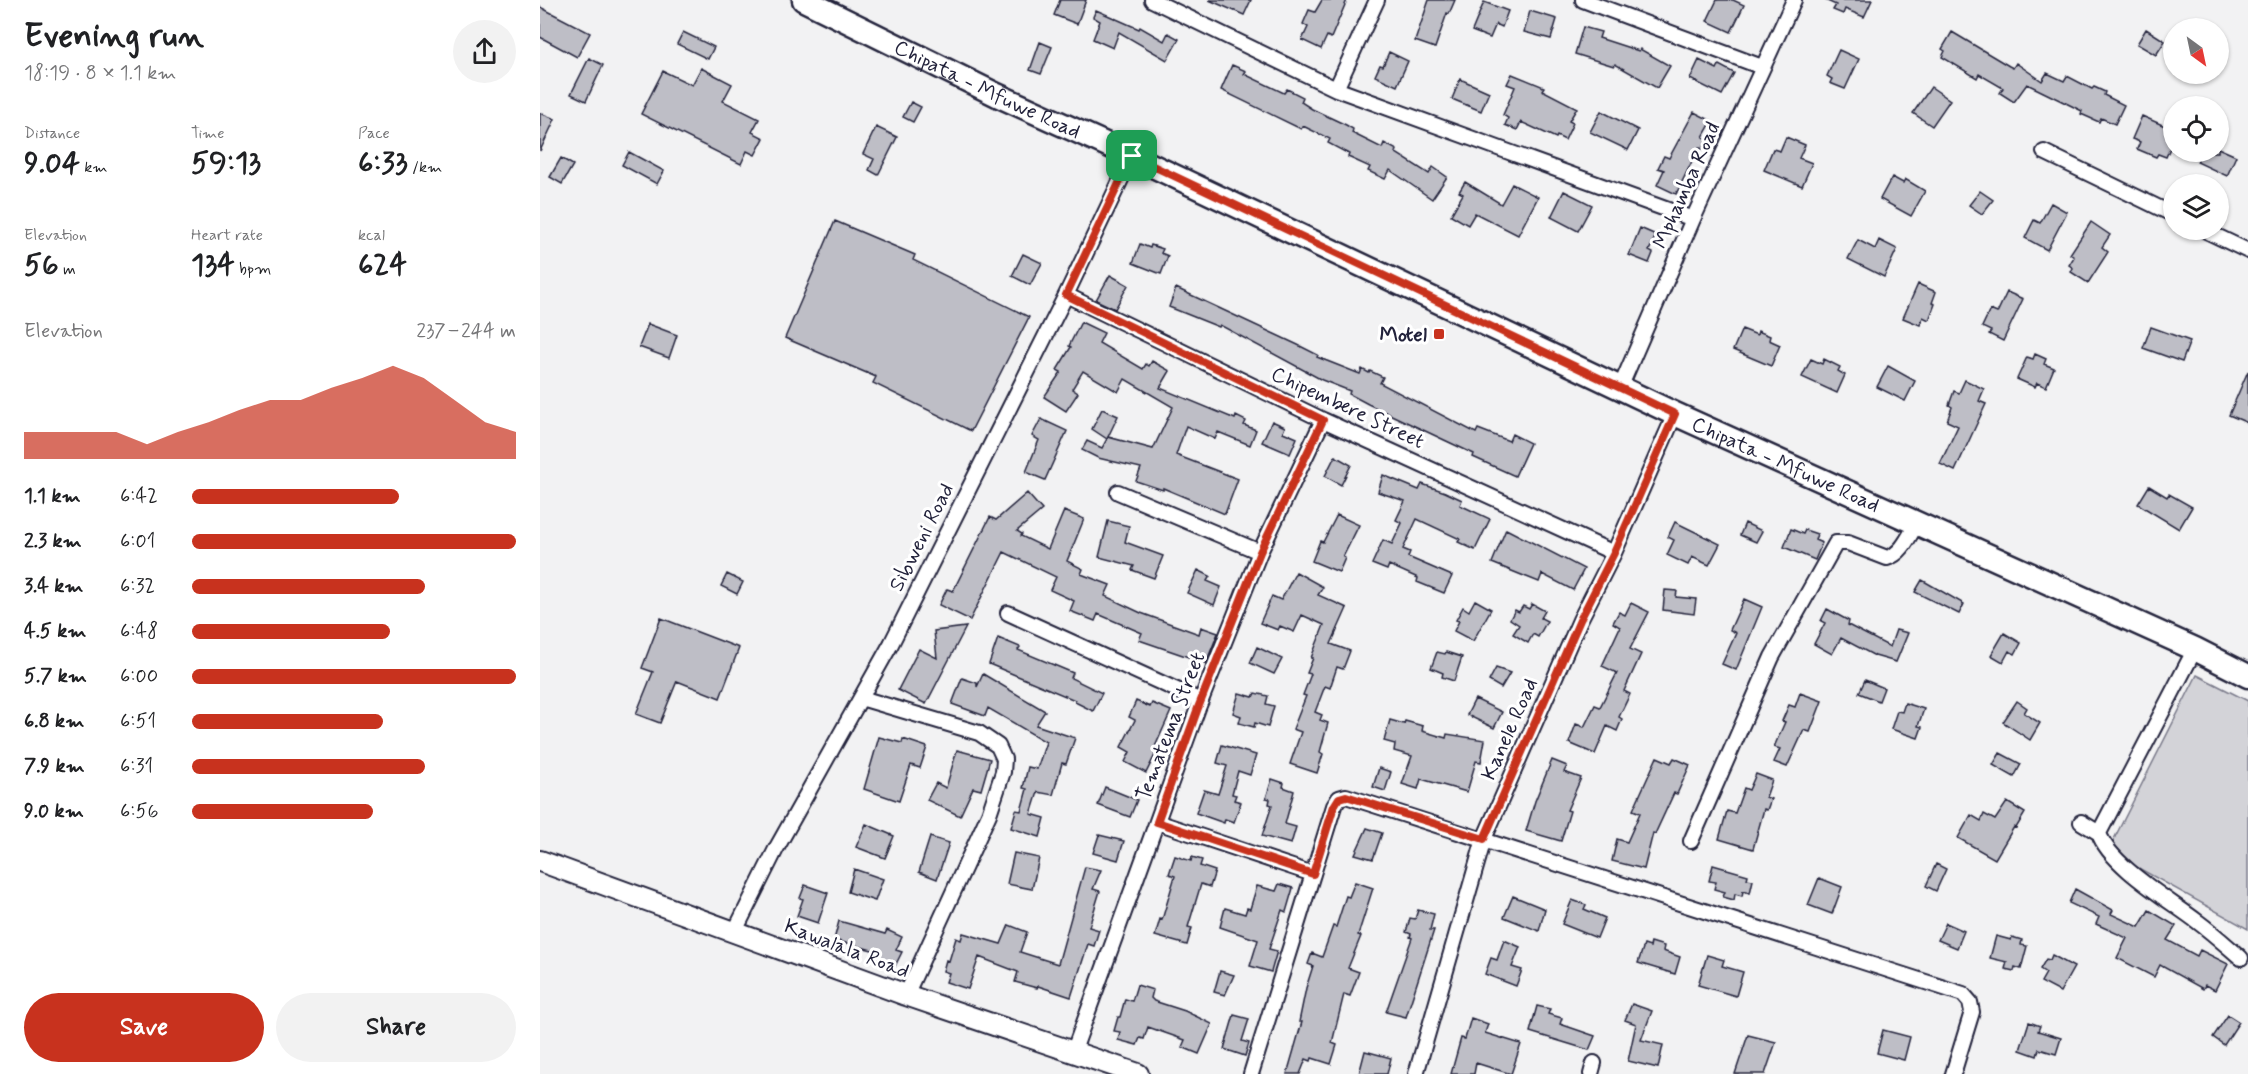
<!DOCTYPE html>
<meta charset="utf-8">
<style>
:root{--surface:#fff;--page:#f2f2f2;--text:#202124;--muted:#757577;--accent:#c8321e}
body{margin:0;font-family:Mynerve,sans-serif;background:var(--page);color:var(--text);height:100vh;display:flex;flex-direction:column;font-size:22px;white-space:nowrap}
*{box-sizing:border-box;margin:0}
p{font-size:20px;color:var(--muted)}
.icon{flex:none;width:33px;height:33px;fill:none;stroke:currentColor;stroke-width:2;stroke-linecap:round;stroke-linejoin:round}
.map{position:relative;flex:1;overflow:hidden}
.drawer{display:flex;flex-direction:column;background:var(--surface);width:540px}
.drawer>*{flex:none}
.needle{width:39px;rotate:147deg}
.controls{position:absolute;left:1623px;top:18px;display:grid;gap:12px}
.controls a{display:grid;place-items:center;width:66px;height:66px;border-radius:50%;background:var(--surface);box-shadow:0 2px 4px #0004;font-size:30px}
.pin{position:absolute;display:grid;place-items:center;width:51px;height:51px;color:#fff;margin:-26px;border-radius:12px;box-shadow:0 3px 9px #0006}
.round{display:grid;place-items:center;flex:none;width:63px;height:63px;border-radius:32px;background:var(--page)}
.overview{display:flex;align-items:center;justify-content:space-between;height:102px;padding:0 24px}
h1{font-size:33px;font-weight:700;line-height:45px}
.figures{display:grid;grid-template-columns:repeat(3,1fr);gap:9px;height:102px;padding:6px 24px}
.figures div{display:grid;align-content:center}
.figures b{font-size:30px;font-weight:700}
.figures small{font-size:16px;font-weight:400}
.figures p{font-size:16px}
.chart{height:168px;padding:12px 24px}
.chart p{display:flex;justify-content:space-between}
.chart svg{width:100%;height:108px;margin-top:6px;fill:var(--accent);opacity:.7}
.cta{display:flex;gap:12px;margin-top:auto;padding:12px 24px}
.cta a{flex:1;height:69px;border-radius:36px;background:var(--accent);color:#fff;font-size:24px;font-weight:700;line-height:69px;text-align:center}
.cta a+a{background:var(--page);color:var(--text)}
ul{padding:0 24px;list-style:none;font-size:20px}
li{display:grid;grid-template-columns:96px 72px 1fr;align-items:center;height:45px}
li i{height:15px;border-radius:8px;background:var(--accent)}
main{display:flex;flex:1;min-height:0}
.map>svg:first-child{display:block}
.green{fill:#d3d3d8;stroke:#7a7a8a;stroke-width:1.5}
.building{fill:#bebec6;stroke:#22223b;stroke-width:1.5}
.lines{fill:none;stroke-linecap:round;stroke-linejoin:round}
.street-casing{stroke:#22223b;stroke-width:18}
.secondary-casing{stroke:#22223b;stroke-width:24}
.primary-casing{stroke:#22223b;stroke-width:27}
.street{stroke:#fff;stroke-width:14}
.secondary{stroke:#fff;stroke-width:20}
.primary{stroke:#fff;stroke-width:22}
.route-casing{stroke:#fff;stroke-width:12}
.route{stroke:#c8321e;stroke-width:8}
.poi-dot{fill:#c8321e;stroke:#fff;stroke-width:2}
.labels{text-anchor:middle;stroke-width:6;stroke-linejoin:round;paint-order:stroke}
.street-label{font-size:21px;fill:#22223b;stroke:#fff}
.poi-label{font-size:21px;font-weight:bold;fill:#22223b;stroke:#fff;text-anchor:end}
</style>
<main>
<section class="drawer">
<div class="overview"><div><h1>Evening run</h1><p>18:19 · 8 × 1.1 km</p></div><a class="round"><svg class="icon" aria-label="share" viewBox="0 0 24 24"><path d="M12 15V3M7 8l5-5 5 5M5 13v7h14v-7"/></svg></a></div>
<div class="figures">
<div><p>Distance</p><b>9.04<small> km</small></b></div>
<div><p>Time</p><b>59:13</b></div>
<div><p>Pace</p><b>6:33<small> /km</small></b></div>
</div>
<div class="figures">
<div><p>Elevation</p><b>56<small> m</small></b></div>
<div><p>Heart rate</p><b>134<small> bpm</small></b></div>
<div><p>kcal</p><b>624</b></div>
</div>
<div class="chart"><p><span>Elevation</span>237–244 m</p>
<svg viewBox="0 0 160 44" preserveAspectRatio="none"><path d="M0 44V33L10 33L20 33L30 33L40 38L50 33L60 29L70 24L80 20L90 20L100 15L110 11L120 6L130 11L140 20L150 29L160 33V44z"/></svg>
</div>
<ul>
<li><b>1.1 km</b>6:42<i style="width:64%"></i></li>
<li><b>2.3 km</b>6:01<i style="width:100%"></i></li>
<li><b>3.4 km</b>6:32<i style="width:72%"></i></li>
<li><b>4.5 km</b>6:48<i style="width:61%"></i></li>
<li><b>5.7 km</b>6:00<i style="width:100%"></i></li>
<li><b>6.8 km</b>6:51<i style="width:59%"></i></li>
<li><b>7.9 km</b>6:31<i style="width:72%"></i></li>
<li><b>9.0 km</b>6:56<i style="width:56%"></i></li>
</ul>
<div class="cta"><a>Save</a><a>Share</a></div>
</section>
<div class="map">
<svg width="1708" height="1074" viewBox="0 0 1708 1074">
<rect width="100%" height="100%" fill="#f2f2f3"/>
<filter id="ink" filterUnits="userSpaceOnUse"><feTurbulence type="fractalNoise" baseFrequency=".0167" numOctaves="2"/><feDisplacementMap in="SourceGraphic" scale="12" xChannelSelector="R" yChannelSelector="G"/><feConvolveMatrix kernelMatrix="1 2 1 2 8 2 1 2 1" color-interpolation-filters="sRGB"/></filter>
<g filter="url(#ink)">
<path class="green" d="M1657,675L1708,701V929L1568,851Z"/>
<path class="building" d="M520,0H546L537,24L514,15Z
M669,0H711L704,15Z
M782,0H807L791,38L787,36L781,49L762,40L768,27L763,24L769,10L775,12Z
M889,0H915L909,14L907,13L895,48L875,41Z
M1177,0H1193L1204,5L1191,32L1167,21Z
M1285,0H1332L1324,17L1305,9L1303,14L1293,10L1296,5Z
M944,2L968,11L962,27L956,24L950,38L932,31Z
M0,7L50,33L37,57L0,37Z
M556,10L599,29L600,27L624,41L628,33L639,39L627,60L579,32L573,48L553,39L560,21L553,17Z
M990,11L1017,19L1011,39L984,32Z
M1043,27L1061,32L1059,38L1099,51L1100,49L1130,66L1117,88L1075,64L1074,66L1035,54Z
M1606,29L1625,41L1616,55L1597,44Z
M143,32L174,47L168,59L137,44Z
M1412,32L1469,66L1473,68L1476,63L1502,81L1507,73L1524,81L1527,76L1552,89L1554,87L1565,92L1564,95L1584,105L1575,124L1561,118L1559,122L1541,114L1542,111L1487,84L1474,102L1460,93L1463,88L1439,74L1437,78L1402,57L1405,51L1402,49Z
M500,42L512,47L501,74L490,70Z
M1299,50L1319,59L1305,89L1290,83L1292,79L1287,76Z
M849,52L868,61L857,86L835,76L840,65L843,66Z
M49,58L63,65L46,101L31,94Z
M1159,60L1177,69L1179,65L1194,73L1182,95L1150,79Z
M692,65L706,71L704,74L744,93L747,89L763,97L761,102L772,109L806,125L813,129L812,133L842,148L844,143L857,150L856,153L889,174L893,167L907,177L892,199L850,170L845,179L828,171L830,167L808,157L809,154L788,143L790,139L763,126L761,129L681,90Z
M161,68L192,84L183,101L219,119L212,132L224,138L215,155L207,151L201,164L101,114L123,71L152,85Z
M972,74L1004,87L1002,90L1037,108L1029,121L1033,123L1025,140L1017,136L1016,138L981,122L977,130L965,125L968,118L963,115L975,87L967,84Z
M920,79L949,92L941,111L912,99Z
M1391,87L1410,100L1392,126L1373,113Z
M371,102L381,107L373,122L363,117Z
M1061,111L1098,130L1088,150L1050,132Z
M1154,112L1172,121L1163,137L1168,140L1162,149L1159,147L1136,194L1117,185L1124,170L1118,168L1124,156L1129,158Z
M0,113L15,119L0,151Z
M1602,116L1634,130V139L1626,157L1618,154L1616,157L1597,149L1600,142L1592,139Z
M336,127L357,137L338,175L329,170L334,159L323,154Z
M1246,137L1265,145L1259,158L1272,163L1262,186L1224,170L1233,149L1240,151Z
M1678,148L1696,156L1687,176L1657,162L1662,152H1678Z
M89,152L124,171L117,184L82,165Z
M21,158L33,165L22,184L10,177Z
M1352,177L1363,183L1365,179L1385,191L1371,216L1340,199Z
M925,182L961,204L972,184L998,197L978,235L935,213L928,225L911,215L923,194L919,192Z
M1024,191L1052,205L1038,231L1011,217Z
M1440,191L1453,200L1442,214L1429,205Z
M1511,203L1527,212L1507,250L1485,238L1494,220L1500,223Z
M295,221L375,255L373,260L489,317L431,431L333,383L336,377L245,338Z
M1551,222L1570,235L1562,247L1568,252L1548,283L1531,272L1533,268L1529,265L1534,257L1530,254Z
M1100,228L1116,235L1109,251L1113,253L1109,263L1089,255Z
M1318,240L1335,249L1339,240L1357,249L1344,277L1308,259Z
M600,244L610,248L611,245L623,249L621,253L628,256L621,274L593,263Z
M483,254L502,263L490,285L472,276Z
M570,275L588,285L575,309L556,300Z
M1378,284L1396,292L1392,303L1395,304L1389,320L1383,317L1380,325L1363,318Z
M636,288L758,345L778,355L777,357L820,374L822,369L829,373L830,371L843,377L840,383L936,433L938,429L969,441L972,434L990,443L975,476L933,457L934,454L828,404L809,394L810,391L782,380L680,325L679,327L629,307Z
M1467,292L1483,299L1463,341L1449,334L1451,331L1442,327L1450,310L1457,313Z
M541,322L564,333L559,343L603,369L606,364L609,366L612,361L630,371L620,388L695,419L696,416L706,421L704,425L716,430L710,445L678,432L675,439L646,426L636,455L698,479L685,514L623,488V490L596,481L601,468L558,458L542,450L547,441L562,448L568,437L613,449L633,407L585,379L578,392L543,371L532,389L538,393L526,411L504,397L521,372L517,370L531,347L529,346Z
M108,324L137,335L129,358L99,347Z
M1611,327L1650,341L1642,362L1603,348Z
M1202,329L1217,335L1218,331L1230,336L1229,340L1240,345L1231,366L1193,350Z
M1495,354L1506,359L1504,364L1514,368L1506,387L1497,383L1495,387L1477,379L1487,357L1493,359Z
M1271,359L1282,364L1284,359L1300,367L1298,371L1305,375L1297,393L1262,377Z
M1348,366L1375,381L1365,401L1337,387Z
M1708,371V423L1689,415Z
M1425,380L1444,389L1439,401L1446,404L1415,471L1400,464L1418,426L1407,421L1412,407L1409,405L1414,391L1419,393Z
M562,409L578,416L567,439L552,429Z
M501,419L527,431L505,480L486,472L499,440L492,436Z
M732,421L745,427L743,432L757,438L750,454L722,442Z
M795,456L811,465L801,485L785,476Z
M843,475L879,490L882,484L905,492L922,500L920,505L950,519L935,550L918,542L920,539L877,519L863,549L870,552L868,557L912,576L904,593L877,582L878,578L849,565L847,570L832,564L843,540L852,544L862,523L856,520L865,501L838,492Z
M1609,486L1627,497L1629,494L1652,507L1639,529L1598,504Z
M487,493L502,510L477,531L482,534L481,536L508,549L524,511L544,519L527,561L543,569L541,574L570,585L565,596L601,613L659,634L661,627L678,633L666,663L599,640L602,633L558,614L555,621L530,611L534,601L510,590L516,577L464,552L430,620L399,605L407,589L413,591L450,517L456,520Z
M797,515L819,525L803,557L805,558L799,572L772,561L780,541L783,542Z
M568,521L589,526L585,542L623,556L614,578L592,570L594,566L559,557Z
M1135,522L1180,544L1169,565L1152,557L1148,565L1127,555L1134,540L1128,537Z
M1205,523L1222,531L1216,542L1200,535Z
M966,529L1044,569L1033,590L1002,574L999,582L952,563Z
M1251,529L1263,534L1265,530L1277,534L1275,540L1282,543L1275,560L1244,547Z
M658,570L670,576L667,581L681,587L674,605L647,593Z
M756,572L783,587L778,595L807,608L791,644L810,651L803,669L797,667L790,688L785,686L775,712L782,715L780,720L788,723L780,752L783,754L777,773L750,764L761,732L753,729L766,696L763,695L771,674L767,673L773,658H771L784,625L762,615L754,632L740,626L738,630L720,623L732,596L741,600Z
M187,574L203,582L197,594L181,586Z
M1382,580L1424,604L1419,614L1375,592Z
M1125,590L1137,591L1136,597L1156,599L1154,614L1123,610Z
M1204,599L1222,607L1196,670L1182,664L1196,633L1190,630Z
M935,600L951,609L933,641L914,631L919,621L916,620L923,607L929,611Z
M1091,603L1109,612L1090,649L1101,654L1084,691L1090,694L1079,717L1082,719L1077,731L1067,726L1055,754L1029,743L1036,724L1044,727L1055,705L1060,707L1077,673L1062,666L1080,627L1073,623L1079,612L1085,615Z
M992,604L1005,611L1001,618L1007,621L998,637L993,634L988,643L973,634L979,625L970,619L975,610L979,612L983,606L989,609Z
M1287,609L1309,621L1308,625L1350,647L1356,630L1368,633L1356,662L1335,656L1301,638L1292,654L1274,644L1285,623L1281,621Z
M121,618L199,648L180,698L137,681L120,723L96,714L113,672L102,668Z
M426,627L386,704L358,690L379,649L397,658L394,631Z
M1464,633L1481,643L1475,654L1469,651L1463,662L1451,655Z
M458,638L480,647L478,650L533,673L531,678L562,693L553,711L535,702V700L449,664Z
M717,647L742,659L734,674L710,663Z
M897,652L905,654L906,652L922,657L914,681L902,677L903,673L891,668Z
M956,668L970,673L961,688L949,681Z
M443,674L505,711L496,725L535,738L526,764L522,763L513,795L498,792L491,814L505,818L500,837L471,828L476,810L481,811L487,789L483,788L488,767L497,769L506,742L448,708L445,716L412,704L422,678L437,683V687Z
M1325,680L1344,688L1339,701L1319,693Z
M699,693L713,697L715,693L728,696L726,704L734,706L728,727L715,723L714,727L699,723L701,716L693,713Z
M1260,693L1282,701L1270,732L1264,730L1247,767L1234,762L1240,749L1234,747L1245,722L1242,721L1249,705L1255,707Z
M935,699L962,712L954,728L927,715Z
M596,701L610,707L612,703L631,711L614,749L617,751L606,773L585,762L590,752L581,747L595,720L589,717Z
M1477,701L1487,708L1484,713L1500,723L1490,740L1463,722Z
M1365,703L1384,709L1378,726L1382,727L1378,738L1351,729L1357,711L1362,712Z
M850,720L864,724L865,721L883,726L882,731L906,738L907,734L945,740L941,762L936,761L927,792L881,779L878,789L862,784L872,756L854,751L855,744L844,741Z
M339,737L362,743L363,739L387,747L380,768L371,765L359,801L324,789Z
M682,745L716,755L710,775L698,771L692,794L696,795L694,800L701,802L694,822L685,819L684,823L656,813L664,790L678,794L687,766L677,763Z
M417,750L450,759L441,790L433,788L420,816L387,800L396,783L406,788Z
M1460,753L1481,764L1474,777L1453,765Z
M1117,757L1131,763L1134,758L1150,765L1137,794L1134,793L1115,834L1113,833L1104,869L1072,861L1077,839L1087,842L1100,813L1093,810Z
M1012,760L1027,766L1024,772L1041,778L1027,810L1030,811L1021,841L986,831L995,801Z
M839,768L851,772L845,791L833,787Z
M1216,774L1232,780L1226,797L1231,799L1227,810L1224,809L1213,849L1179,839L1187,811L1195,813L1204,788L1209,790Z
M732,779L744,783L743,787L754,791L745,824L756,827L751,844L722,836L732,805L729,804L730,799L726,798Z
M565,787L597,800L590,817L558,805Z
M1467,802L1485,813L1476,828L1474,827L1455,859L1418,838L1431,815L1441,821L1444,814L1455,820Z
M326,824L354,836L345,858L316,847Z
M827,828L842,833L833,859L815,854Z
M559,835L584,841L578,860L553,853Z
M390,837L409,843L397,879L379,872Z
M474,853L499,858L492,889L467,884Z
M635,856L651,861L652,857L662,860L660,866L675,871L670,887L661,884L648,927L652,928L647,945L615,936L620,919L622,920L635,876L629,874Z
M1396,864L1406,869L1396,891L1386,886Z
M1173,865L1208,875L1207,879L1213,880L1210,893L1203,891L1202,896L1195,894L1194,900L1183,897L1185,892L1174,889L1176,882L1169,881Z
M545,867L561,870L553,889L560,891L549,927L559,930L554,946L548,944L531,997L498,986L497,988L475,982L478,972L439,957L428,989L406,982L409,973L403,971L406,960L409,961L416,938L421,940L423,933L461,944L469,925L487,932L480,952L518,964Z
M314,869L343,879L335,901L308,892Z
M1279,878L1302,887L1292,914L1268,905Z
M815,882L833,888L818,935L821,936L808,968L819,972L810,996L804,994L792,1043L797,1045L791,1064L772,1058L771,1061L766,1059L760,1074H747L762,1022H759L766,988L773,966L768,964L772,953L782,957L793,926L796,927L806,896L809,897Z
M739,884L753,888L746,912L742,910L729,949L737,951L731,972L710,966L718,940L680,927L685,908L705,914L707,908L710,909L717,886L736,891Z
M265,885L288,893L278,923L257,916L263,899L260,898Z
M1535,889L1573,910L1571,914L1599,927L1609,910L1636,926L1627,940L1657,956L1660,950L1688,964L1675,990L1665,985L1663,989L1620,965L1614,977L1577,958L1587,938L1556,924L1559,917L1529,903Z
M973,896L1005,909L999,931L964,917Z
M1032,900L1046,905L1044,909L1065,918L1057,938L1022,924Z
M878,910L894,914L890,930H894L866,1017L846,1012L872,938L870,937L871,934L866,932L870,918L875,919Z
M299,921L345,934L347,930L362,937L356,950L362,952L355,966L334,955L336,951L294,940Z
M1406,923L1424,931L1417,948L1398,940Z
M1456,936L1471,940L1472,937L1482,940L1481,945L1487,946L1481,969L1475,967L1474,971L1465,969L1467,962L1450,958Z
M964,940L980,947L972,967L982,970L976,986L945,974L951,958L957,960Z
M1111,942L1124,946L1123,951L1140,957L1135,974L1098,963L1104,945L1110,947Z
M1167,955L1184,960L1182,966L1203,972L1196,996L1158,985Z
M1512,955L1534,967L1520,992L1501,982L1506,973L1500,969L1506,959L1510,960Z
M680,971L694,975L685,995L674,992Z
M597,985L613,990L611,998L614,1001L645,1011L672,1024L659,1054L642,1047L645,1040L608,1027L604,1039L600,1038L597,1045L578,1040L580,1032L574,1031L578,1017H580L585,999L592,1001Z
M1092,1004L1112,1011L1101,1040L1123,1045L1118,1068L1088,1061L1096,1024L1085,1020Z
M997,1006L1010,1009L1008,1014L1022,1018L1020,1024L1055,1036L1049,1050L990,1032Z
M694,1015L709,1019L702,1041L709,1043L705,1056L684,1049Z
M1688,1015L1699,1022L1684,1045L1673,1037Z
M931,1018L948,1024L945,1033L981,1044L971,1074L936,1063L934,1074H911L921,1038L925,1039Z
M1489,1022L1500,1026L1498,1031L1521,1038L1516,1054L1499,1049L1497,1056L1480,1050Z
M1343,1030L1370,1037L1364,1060L1337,1053Z
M1208,1035L1236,1042L1225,1074H1195Z
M825,1051L851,1058L847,1074H819Z"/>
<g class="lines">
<g class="street-casing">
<path id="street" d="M612,0L796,89L1153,219
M1043,0L1222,67
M796,89L837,0
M1504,152L1634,215
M1664,230L1708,251
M526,295L783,420L1074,553
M1080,388L1153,219L1254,0
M578,492L720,552
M468,613L661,701
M321,698L439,733L458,746L464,759L463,772L449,814L366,995
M617,822L773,874
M1541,822L1559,833L1655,649
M1559,833C1569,865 1631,901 1658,922C1673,933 1687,946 1701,958
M1151,841L1232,657L1296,543H1308L1347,558C1362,554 1369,536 1377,523
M195,931L236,849L351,644L526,295L592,156
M533,1053L658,708L720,552L783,420
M711,1074L794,806L799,798L806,796L1423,994L1430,1002L1432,1012L1413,1074
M876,1074L944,839L1040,620L1074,553L1135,414
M1051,1074L1054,1063"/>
</g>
<g class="secondary-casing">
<path id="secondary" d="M0,861L366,995L598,1074"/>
</g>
<g class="primary-casing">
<g id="primary">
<path id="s1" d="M264,0L457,95L592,156L1135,414L1655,649L1708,676"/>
</g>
</g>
<use href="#street" class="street"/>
<use href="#secondary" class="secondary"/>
<use href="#primary" class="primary"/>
</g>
</g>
<g class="lines" filter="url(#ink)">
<g class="route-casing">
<path id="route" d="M592,156L1135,414L1074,553L1040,620L944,839L806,796L799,798L794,806L773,874L617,822L658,708L720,552L783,420L526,295Z"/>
</g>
<use href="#route" class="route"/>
</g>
<rect class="poi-dot" x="893" y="328" width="12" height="12" rx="3"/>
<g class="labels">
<g class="street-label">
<text dy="7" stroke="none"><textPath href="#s1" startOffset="204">Chipata - Mfuwe Road</textPath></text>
<text transform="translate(1146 185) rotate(-66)" y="7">Mphamba Road</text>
<text transform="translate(808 407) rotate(25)" y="7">Chipembere Street</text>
<text dy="7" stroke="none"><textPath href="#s1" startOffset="1086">Chipata - Mfuwe Road</textPath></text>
<text transform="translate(381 537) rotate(-63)" y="7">Sibweni Road</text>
<text transform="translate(630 726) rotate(-69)" y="7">Tematema Street</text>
<text transform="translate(969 729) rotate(-66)" y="7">Kanele Road</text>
<text transform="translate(307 948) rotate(21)" y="7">Kawalala Road</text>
</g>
<g class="poi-label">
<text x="887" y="341">Motel</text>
</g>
</g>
</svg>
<div class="controls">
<a><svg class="needle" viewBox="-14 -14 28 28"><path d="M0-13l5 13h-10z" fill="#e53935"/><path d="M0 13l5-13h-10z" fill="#757577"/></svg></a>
<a><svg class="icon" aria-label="locate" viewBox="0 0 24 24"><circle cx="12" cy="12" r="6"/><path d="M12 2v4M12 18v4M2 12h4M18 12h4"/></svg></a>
<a><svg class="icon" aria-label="layers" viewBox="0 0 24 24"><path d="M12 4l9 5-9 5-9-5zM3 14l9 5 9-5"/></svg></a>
</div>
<div class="pin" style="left:592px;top:156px;background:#1e9e55"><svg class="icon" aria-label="arrive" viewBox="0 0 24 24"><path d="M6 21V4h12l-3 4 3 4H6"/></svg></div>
</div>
</main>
